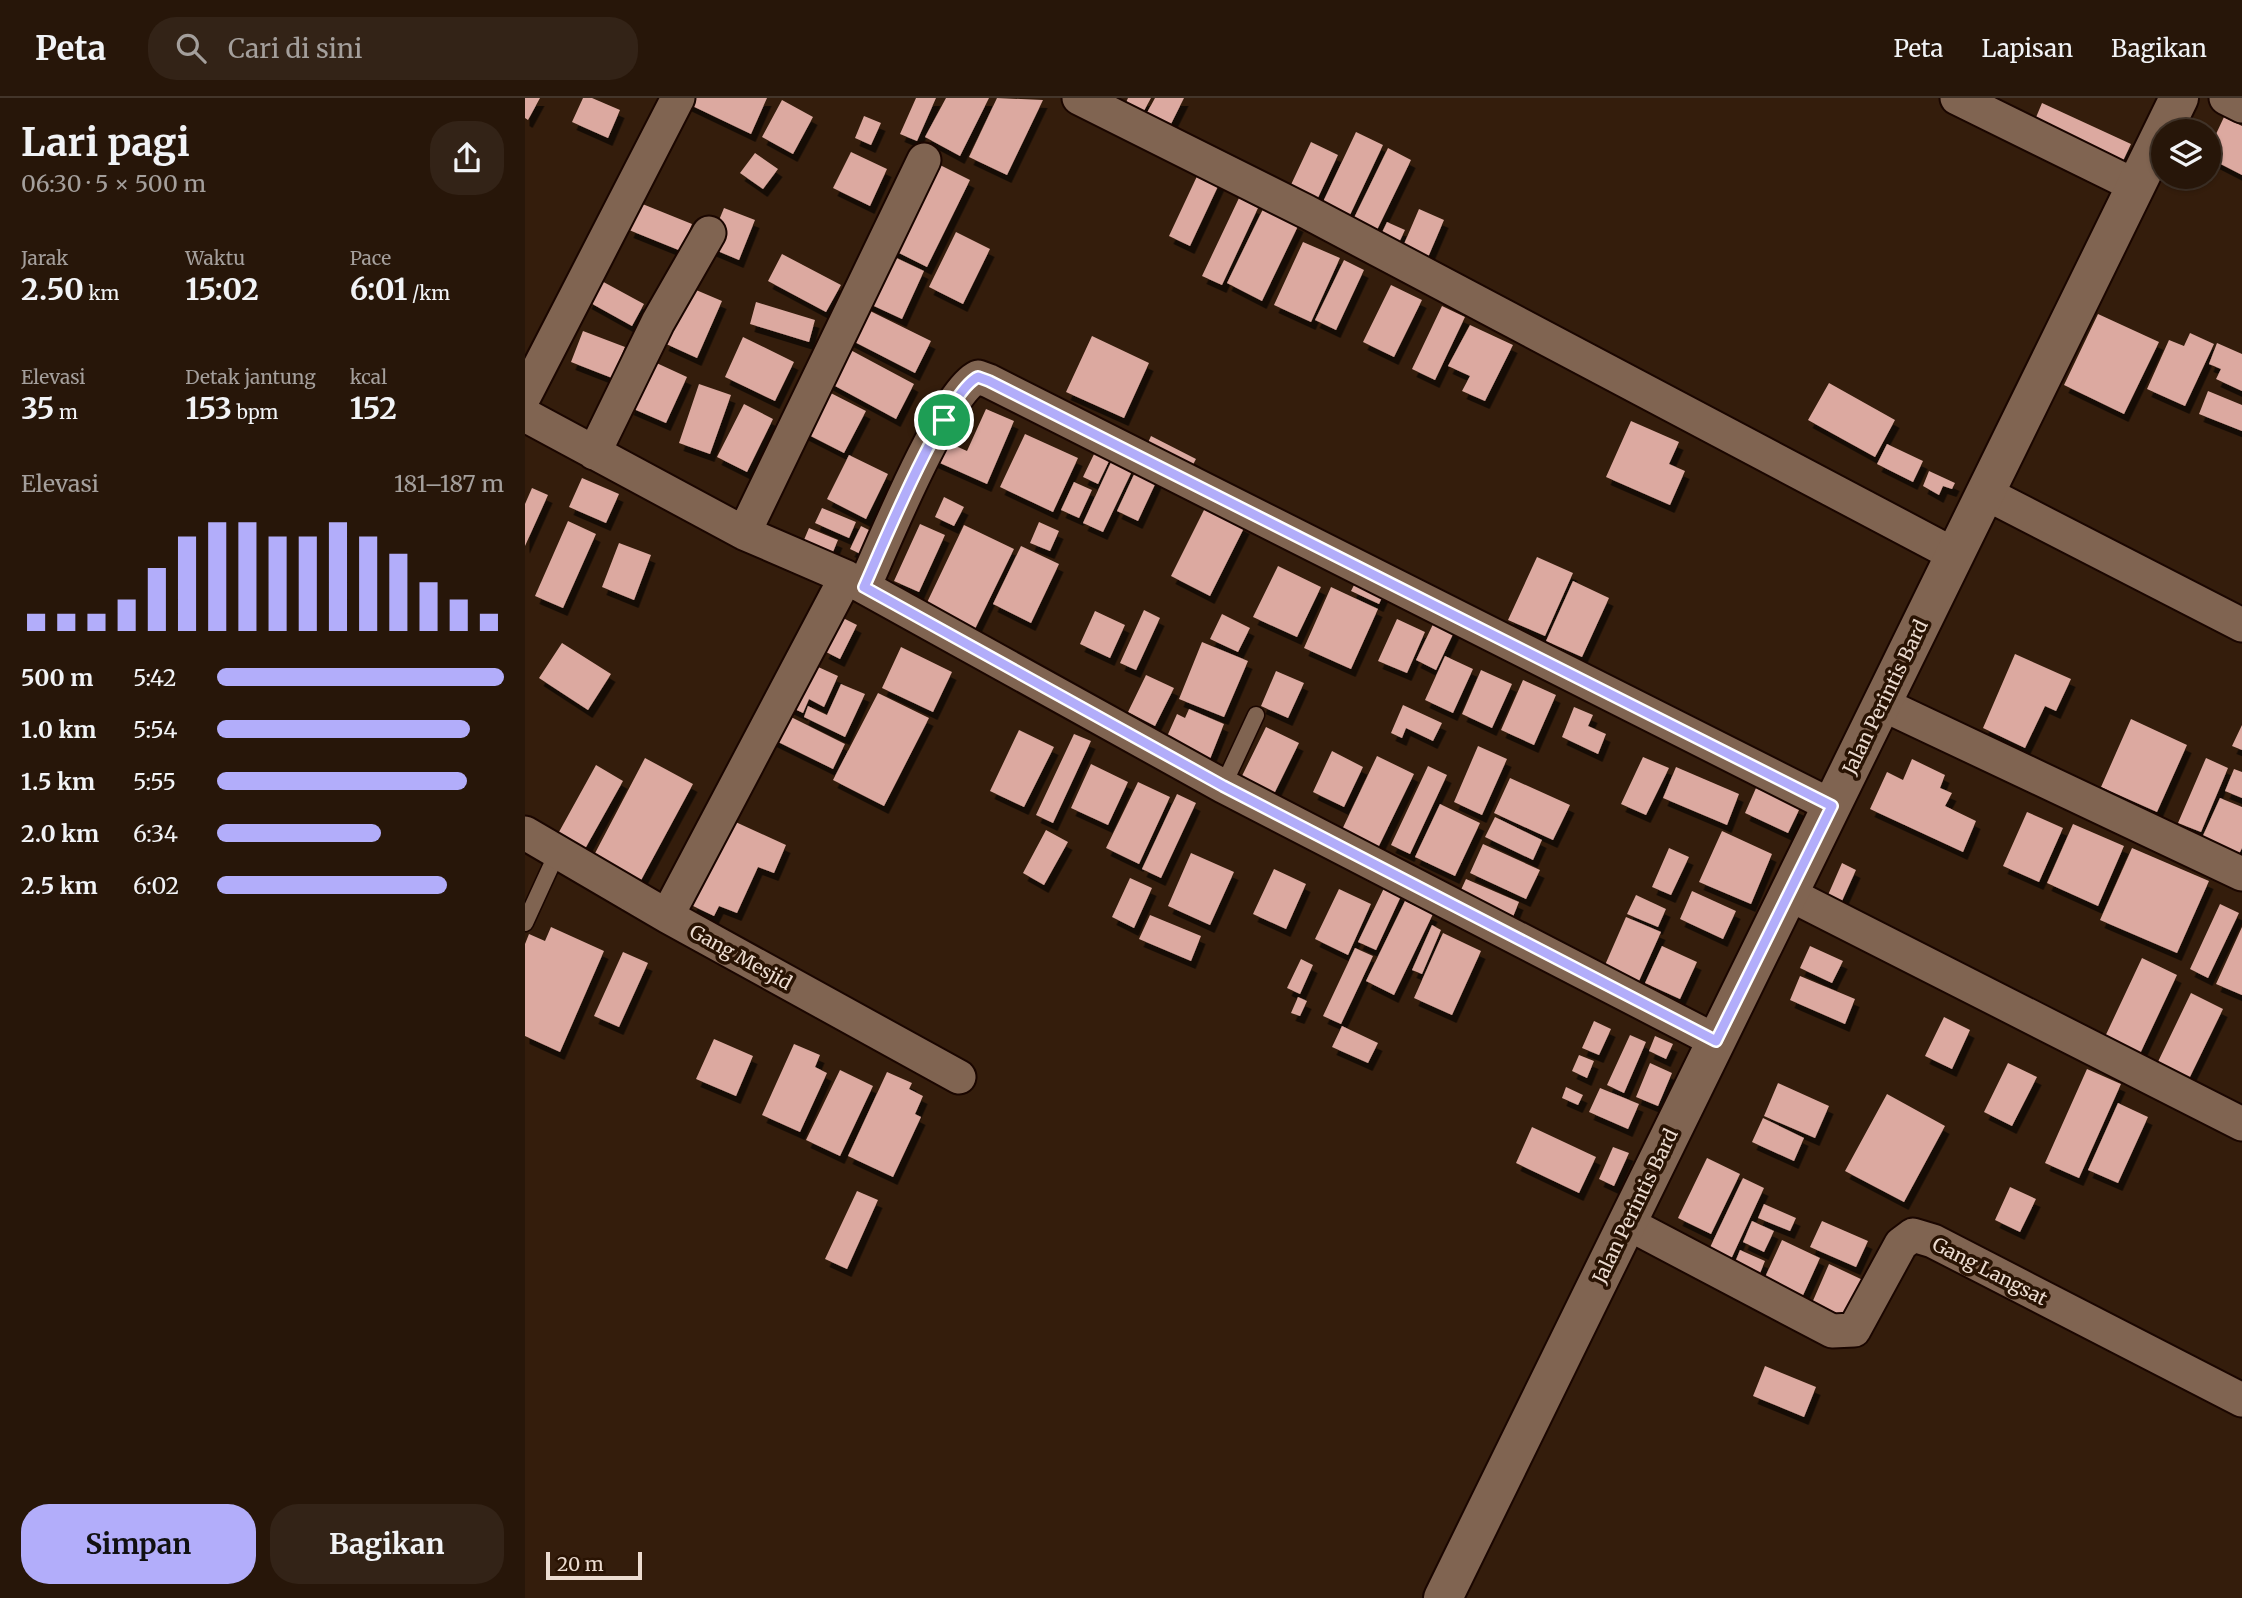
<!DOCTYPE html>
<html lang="id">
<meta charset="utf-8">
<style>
:root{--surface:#271609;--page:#332317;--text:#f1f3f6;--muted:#a49f9c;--line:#43352a;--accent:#b2adfa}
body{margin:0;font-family:Merriweather,serif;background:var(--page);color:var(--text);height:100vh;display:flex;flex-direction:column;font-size:26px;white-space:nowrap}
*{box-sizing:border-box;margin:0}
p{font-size:23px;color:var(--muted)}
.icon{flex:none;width:38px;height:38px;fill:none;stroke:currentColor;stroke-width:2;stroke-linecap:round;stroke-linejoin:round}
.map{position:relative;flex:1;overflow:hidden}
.details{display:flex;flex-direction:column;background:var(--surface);width:525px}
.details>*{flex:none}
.tools{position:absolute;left:1626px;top:21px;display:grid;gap:14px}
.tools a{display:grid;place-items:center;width:70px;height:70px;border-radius:50%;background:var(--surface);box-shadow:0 2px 5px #0004,0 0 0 2px var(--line);font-size:35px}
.scale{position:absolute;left:21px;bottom:18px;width:96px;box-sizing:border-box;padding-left:7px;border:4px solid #ecdcd1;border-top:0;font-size:19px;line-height:24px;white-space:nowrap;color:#ecdcd1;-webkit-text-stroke:5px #291303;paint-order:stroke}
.pin{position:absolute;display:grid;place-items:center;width:60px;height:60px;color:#fff;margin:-30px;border:4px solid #fff;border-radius:50%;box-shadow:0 2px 7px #0007}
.round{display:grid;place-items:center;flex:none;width:74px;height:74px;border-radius:28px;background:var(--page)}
.overview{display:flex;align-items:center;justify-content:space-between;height:119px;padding:0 21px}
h1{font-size:38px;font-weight:700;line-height:52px}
.figures{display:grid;grid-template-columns:repeat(3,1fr);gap:10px;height:119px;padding:7px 21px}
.figures div{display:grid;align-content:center}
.figures b{font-size:30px;font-weight:700}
.figures small{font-size:19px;font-weight:400}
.figures p{font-size:19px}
.chart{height:196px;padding:14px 21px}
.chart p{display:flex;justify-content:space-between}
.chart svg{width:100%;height:126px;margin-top:7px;stroke:var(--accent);stroke-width:6}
.action{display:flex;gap:14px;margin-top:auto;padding:14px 21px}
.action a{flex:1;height:80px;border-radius:28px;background:var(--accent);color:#111;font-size:28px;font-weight:700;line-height:80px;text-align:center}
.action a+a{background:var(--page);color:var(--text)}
ul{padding:0 21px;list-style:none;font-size:23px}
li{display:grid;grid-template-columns:112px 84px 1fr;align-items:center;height:52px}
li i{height:18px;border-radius:9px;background:var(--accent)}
header{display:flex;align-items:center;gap:42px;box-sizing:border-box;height:98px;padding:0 35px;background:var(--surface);border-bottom:2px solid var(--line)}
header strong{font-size:33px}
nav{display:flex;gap:38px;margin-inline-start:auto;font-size:24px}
.search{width:490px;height:63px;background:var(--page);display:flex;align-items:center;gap:18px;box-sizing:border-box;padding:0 24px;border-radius:28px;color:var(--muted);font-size:26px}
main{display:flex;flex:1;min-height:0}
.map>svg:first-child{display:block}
.building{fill:#dca9a0;filter:url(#shadow)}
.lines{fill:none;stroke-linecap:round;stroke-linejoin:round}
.lane-casing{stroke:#1a0600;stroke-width:19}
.street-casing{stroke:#1a0600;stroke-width:37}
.secondary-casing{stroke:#1a0600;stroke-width:42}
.lane{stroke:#806451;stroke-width:16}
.street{stroke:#806451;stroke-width:33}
.secondary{stroke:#806451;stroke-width:38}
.route-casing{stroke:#fff;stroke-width:14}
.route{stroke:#b2adfa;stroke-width:9}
.labels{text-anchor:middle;stroke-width:7;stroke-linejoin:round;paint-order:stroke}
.street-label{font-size:19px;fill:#ecdcd1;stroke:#291303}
</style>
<header>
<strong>Peta</strong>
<div class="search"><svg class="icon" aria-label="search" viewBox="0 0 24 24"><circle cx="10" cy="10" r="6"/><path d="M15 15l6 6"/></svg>Cari di sini</div>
<nav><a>Peta</a><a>Lapisan</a><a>Bagikan</a></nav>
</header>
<main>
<section class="details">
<div class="overview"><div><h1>Lari pagi</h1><p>06:30 · 5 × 500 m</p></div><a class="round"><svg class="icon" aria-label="share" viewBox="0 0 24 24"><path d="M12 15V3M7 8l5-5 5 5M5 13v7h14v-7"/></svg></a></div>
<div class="figures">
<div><p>Jarak</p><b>2.50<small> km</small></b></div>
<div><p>Waktu</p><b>15:02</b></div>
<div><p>Pace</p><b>6:01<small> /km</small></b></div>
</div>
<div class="figures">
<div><p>Elevasi</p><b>35<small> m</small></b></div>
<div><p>Detak jantung</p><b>153<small> bpm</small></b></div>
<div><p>kcal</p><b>152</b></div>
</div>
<div class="chart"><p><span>Elevasi</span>181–187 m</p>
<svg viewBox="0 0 160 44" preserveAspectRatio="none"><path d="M5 44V38M15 44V38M25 44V38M35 44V33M45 44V22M55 44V11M65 44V6M75 44V6M85 44V11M95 44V11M105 44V6M115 44V11M125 44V17M135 44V27M145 44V33M155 44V38"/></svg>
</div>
<ul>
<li><b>500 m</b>5:42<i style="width:100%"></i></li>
<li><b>1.0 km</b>5:54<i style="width:88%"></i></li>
<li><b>1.5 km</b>5:55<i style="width:87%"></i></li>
<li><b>2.0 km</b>6:34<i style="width:57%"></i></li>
<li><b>2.5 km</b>6:02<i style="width:80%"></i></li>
</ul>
<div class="action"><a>Simpan</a><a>Bagikan</a></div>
</section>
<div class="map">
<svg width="1717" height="1500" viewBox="0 0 1717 1500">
<defs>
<filter id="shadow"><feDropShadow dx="4.5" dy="8" stdDeviation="0" flood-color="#0009"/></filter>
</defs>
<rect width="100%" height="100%" fill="#341d0c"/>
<path class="building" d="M0,0H15L3,22L0,20Z
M58,0H67L95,12L83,40L47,24Z
M159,0H242L226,36L157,3Z
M391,0H411L392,43L375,36Z
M421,0H464L435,58L400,39Z
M472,0L518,2L482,77L444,59Z
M603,0H626L615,20L598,11Z
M630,0H659L642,34L618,22Z
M257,2L288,19L268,56L237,39Z
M1517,5L1606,46L1595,69L1507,29Z
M339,18L356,25L346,47L330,40Z
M1699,19L1717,28V77L1684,60V51Z
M831,34L858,47L824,119L797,106Z
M786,44L813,57L791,104L764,91Z
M863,50L886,62L850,136L827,124Z
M326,54L362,71L345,108L308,90Z
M230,55L253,71L238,91L215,75Z
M409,64L445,82L402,169L366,151Z
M674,74L695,84L665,148L644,138Z
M714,100L733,110L697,187L677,178Z
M115,105L167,126L156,153L104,132Z
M739,109L774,126L737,203L702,185Z
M199,110L230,122L214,162L183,149Z
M894,111L919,122L901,164L876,153Z
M862,124L880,132L870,153L852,145Z
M431,134L465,151L438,206L404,189Z
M778,144L815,160L786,224L749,207Z
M359,154L399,173L377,221L336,202Z
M257,156L316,187L301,214L243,183Z
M819,162L839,172L811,232L790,222Z
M73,181L119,206L107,228L62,203Z
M866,187L897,202L869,259L838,244Z
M164,189L197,203L172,260L139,245Z
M231,204L290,222L284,244L225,226Z
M333,207L406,243L390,275L318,238Z
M917,208L940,219L910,282L887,271Z
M1573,216L1634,244L1599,316L1539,287Z
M945,227L988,247L960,303L937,293L945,278L923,268Z
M58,233L100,249L87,280L46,264Z
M1665,235L1689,246L1660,308L1622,291L1644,242L1659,248Z
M567,238L624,265L599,320L541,294Z
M218,239L269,264L250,303L200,279Z
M1692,245L1717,256V293L1691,281L1696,271L1684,266Z
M318,248L389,286L371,321L299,282Z
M125,262L162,279L141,325L104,309Z
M1304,285L1370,322L1350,359L1283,322Z
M174,286L206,297L185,356L154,345Z
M294,289L341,313L319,355L272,331Z
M1683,293L1717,307V333L1674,316Z
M219,306L248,321L222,374L192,359Z
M461,311L489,323L462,386L406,361L415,341L442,353Z
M1106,323L1154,344L1144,366L1160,373L1145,407L1081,379Z
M500,336L553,360L528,414L475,389Z
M626,338L671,361L662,378L618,356Z
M1362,346L1398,363L1388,384L1352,366Z
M571,352L586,359L573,386L558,379Z
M324,357L363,376L341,421L302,401Z
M587,362L608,371L578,434L558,425Z
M612,370L633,380L613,423L592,413Z
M1404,373L1430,385L1427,391L1418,388L1414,397L1398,388Z
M57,380L94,396L81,425L44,409Z
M549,384L567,392L554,420L536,412Z
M7,390L23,397L0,448V406Z
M419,399L439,409L429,428L410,419Z
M681,408L720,428L685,498L646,478Z
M297,410L331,424L324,440L290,425Z
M43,423L71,436L38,510L10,498Z
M514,424L534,433L525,453L505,445Z
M395,426L420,437L394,494L369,483Z
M439,427L489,451L446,539L397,515Z
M336,428L354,437L344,460L325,451Z
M284,430L313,442L302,468L273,456Z
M94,445L126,457L109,502L77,489Z
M496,448L534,466L506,525L468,506Z
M1012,459L1048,475L1020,538L983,522Z
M753,468L796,489L772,539L728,519Z
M832,481L860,493L854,506L826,493Z
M1048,483L1084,500L1057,559L1021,543Z
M806,489L853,511L826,571L779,550Z
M619,512L635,520L611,572L595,565Z
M570,513L600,527L585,560L555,546Z
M697,516L725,530L713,554L685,541Z
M316,519L332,527L315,561L299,553Z
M872,521L900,534L882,575L853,563Z
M910,522L930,532L911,572L891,562Z
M677,544L723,563L699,619L654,601Z
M37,545L86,576L63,612L14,580Z
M376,549L427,574L408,614L357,590Z
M1490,556L1546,581L1531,613L1520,608L1500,650L1458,630Z
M920,558L948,571L928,615L900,602Z
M280,563L313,578L299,609L284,601L278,615L259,606Z
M956,572L987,586L967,630L937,616Z
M751,573L779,585L763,620L736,608Z
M621,577L649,590L630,628L603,614Z
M998,582L1031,597L1009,647L976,632Z
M316,586L340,596L320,639L279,619L283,608L302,617Z
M353,595L404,620L359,708L308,682Z
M878,607L917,625L908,643L881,630L877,640L866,635Z
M1049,609L1068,617L1063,628L1081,636L1073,656L1037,639Z
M664,611L699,626L681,671L636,652L652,616L660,620Z
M256,614L320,646L308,671L243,639Z
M1606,621L1662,647L1632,714L1576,689Z
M1717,627V652L1707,648Z
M741,629L774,645L748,698L715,682Z
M494,632L529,649L499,709L465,693Z
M549,636L566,643L528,725L511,717Z
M953,648L982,661L957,717L929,704Z
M807,653L838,669L819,709L788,694Z
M852,658L889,676L850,756L814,738Z
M1118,659L1144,670L1121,717L1096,706Z
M120,660L168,686L114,786L67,761Z
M1681,660L1703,670L1676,734L1653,725Z
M1387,661L1420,677L1415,690L1427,695L1420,708L1451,723L1438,754L1345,711L1362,674L1378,682Z
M566,666L603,684L583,727L546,710Z
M71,667L98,683L56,758L29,743Z
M903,668L922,677L885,756L866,747Z
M1151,669L1214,696L1202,727L1138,700Z
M1709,671L1717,674V700L1700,693Z
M985,680L1045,707L1028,742L969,715Z
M613,684L645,699L614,766L581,750Z
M1231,690L1275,710L1263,735L1220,715Z
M652,696L671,705L636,780L617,771Z
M1695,700L1717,709V750L1713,758L1676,742Z
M915,706L955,725L930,778L890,759Z
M1502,714L1538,730L1514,784L1478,768Z
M970,719L1017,742L1008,762L960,739Z
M204,721L261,747L249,775L233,769L212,815L194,808L189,818L166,807Z
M1548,726L1599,748L1573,808L1522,785Z
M521,732L543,744L519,787L498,775Z
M1197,733L1247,756L1226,806L1174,784Z
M958,746L1015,772L1001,801L945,775Z
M1144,750L1164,759L1146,797L1127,789Z
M1607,750L1684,783L1652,855L1575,822Z
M666,755L709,774L685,827L643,808Z
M1317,765L1331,772L1317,803L1303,797Z
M749,771L781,786L761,831L728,816Z
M605,780L627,790L609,830L587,819Z
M941,781L994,804L983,831L929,807Z
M860,788L877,796L851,852L833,844Z
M814,791L846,806L823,857L790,841Z
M1167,793L1211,813L1198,841L1155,821Z
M1111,797L1141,811L1133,829L1102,816Z
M880,803L908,816L869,897L841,883Z
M1695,806L1714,815L1683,880L1665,871Z
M625,817L676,838L666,863L614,841Z
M1101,819L1136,834L1114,883L1080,867Z
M907,827L916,832L897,876L887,872Z
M26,829L79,853L35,954L0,938V846L4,836L20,843Z
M1717,829V897L1691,886Z
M918,835L956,853L927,917L889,900Z
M1137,848L1172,864L1155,901L1120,885Z
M1285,848L1318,863L1307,885L1275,870Z
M830,850L848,858L816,926L798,918Z
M98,854L123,865L94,929L69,918Z
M1617,860L1652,877L1613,960L1578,943Z
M776,861L788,867L775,896L762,890Z
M1275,878L1330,901L1320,926L1265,902Z
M1666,895L1698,911L1662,985L1630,970Z
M773,899L782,903L775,918L766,915Z
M1419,919L1445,932L1427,971L1400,958Z
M1069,923L1086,931L1074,957L1057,950Z
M817,928L853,945L843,965L807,949Z
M1105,937L1121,944L1099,995L1082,987Z
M1130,938L1148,946L1141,961L1124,953Z
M189,941L228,958L211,998L171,981Z
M269,946L295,957L290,969L302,975L275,1034L237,1017Z
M1054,957L1069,963L1062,980L1047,973Z
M1125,965L1147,975L1133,1008L1111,999Z
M1483,965L1512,979L1487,1028L1459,1014Z
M1562,971L1596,986L1554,1080L1520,1065Z
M315,972L348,988L315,1058L281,1042Z
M362,974L387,985L384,991L398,998L390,1016L396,1019L368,1079L323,1058Z
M1253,985L1304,1008L1290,1040L1239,1018Z
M1041,989L1058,997L1053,1007L1037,1000Z
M1075,990L1114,1006L1103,1031L1064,1014Z
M1362,996L1420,1028L1379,1104L1320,1073Z
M1593,1005L1623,1019L1593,1085L1563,1072Z
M1238,1020L1279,1040L1269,1063L1227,1044Z
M1007,1029L1071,1059L1054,1095L991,1065Z
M1088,1049L1104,1055L1089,1088L1074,1081Z
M1182,1060L1215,1076L1186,1136L1153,1120Z
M1218,1080L1239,1090L1201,1172L1179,1162Z
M1485,1089L1511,1101L1495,1134L1470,1122Z
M332,1093L353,1102L322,1171L300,1161Z
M1239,1106L1271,1120L1265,1133L1233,1120Z
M1227,1123L1249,1133L1239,1154L1218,1144Z
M1297,1123L1343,1143L1331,1169L1285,1149Z
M1257,1142L1295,1160L1274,1206L1236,1188Z
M1215,1152L1240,1163L1231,1185L1206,1174Z
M1304,1166L1340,1183L1322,1221L1287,1205Z
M1240,1268L1291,1289L1279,1319L1228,1298Z"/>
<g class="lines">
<g class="lane-casing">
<path id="lane" d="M698,688L731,617
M0,825L33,753"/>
</g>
<g class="street-casing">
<path id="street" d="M554,0L782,114L1430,457
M1432,0L1611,88
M1701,0L1717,8
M0,297L153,0
M0,317L219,435L321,479L698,688L1191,943
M69,355L133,224L184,135
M1460,395L1717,527
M219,435L399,62
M339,489C356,451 420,294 453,279L464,283L1307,708
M1357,606L1717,776
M0,735L142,818L434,979
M1264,796L1717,1026
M142,818L321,479
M1102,1125L1307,1233L1329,1232L1376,1146L1388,1137L1408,1143L1717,1302"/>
</g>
<g class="secondary-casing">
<path id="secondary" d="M918,1500L1654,0"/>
</g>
<use href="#lane" class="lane"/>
<use href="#street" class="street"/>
<use href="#secondary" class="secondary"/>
</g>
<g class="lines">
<g class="route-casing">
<path id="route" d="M453,279L464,283L1307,708L1191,943L698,688L339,489C356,451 421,293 453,279Z"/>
</g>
<use href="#route" class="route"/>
</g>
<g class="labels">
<g class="street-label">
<text transform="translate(1360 599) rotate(-64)" y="7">Jalan Perintis Bard</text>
<text transform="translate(216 859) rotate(29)" y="7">Gang Mesjid</text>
<text transform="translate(1110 1108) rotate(-64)" y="7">Jalan Perintis Bard</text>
<text transform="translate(1465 1173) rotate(27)" y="7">Gang Langsat</text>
</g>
</g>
</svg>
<div class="tools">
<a><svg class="icon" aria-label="layers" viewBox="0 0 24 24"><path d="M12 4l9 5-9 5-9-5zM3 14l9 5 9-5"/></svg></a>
</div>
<div class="scale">20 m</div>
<div class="pin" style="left:419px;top:322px;background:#1e9e55"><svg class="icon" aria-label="arrive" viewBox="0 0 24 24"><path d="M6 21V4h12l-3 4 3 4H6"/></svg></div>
</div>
</main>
